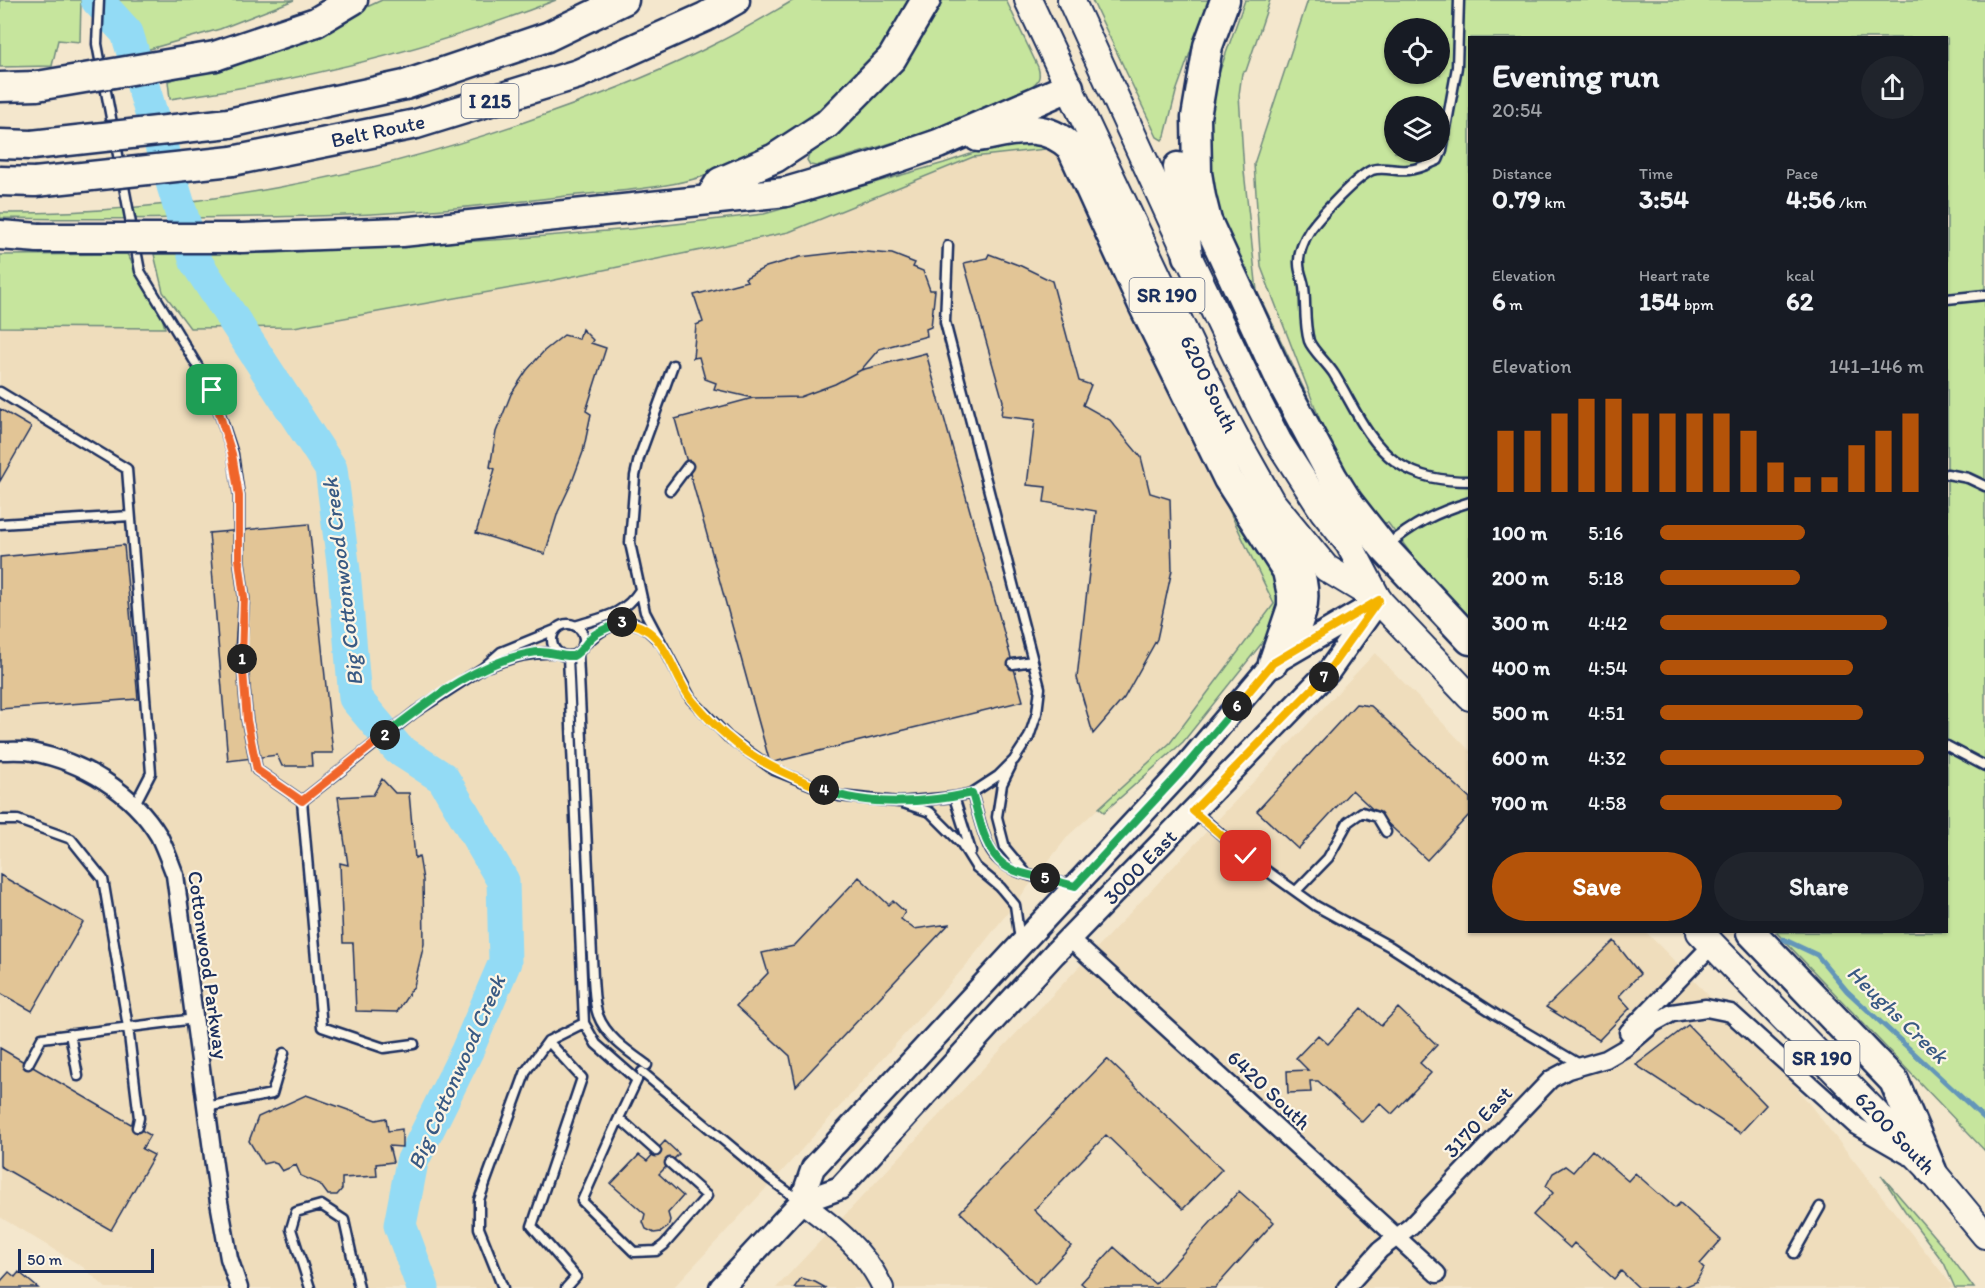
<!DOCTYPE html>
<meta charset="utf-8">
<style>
:root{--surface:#171b24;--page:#20242c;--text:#f1f3f6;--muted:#9ea1a6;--accent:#b45309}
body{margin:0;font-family:Itim,sans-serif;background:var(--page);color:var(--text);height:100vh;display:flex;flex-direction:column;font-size:22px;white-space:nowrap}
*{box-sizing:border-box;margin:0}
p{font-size:20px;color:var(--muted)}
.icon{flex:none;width:33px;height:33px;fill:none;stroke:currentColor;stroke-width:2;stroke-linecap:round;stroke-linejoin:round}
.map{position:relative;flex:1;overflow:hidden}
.details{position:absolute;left:1468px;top:36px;width:480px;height:897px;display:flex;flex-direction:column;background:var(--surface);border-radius:0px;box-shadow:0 2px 4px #0004}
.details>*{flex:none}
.buttons{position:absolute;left:1384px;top:18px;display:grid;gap:12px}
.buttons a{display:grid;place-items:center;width:66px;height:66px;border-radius:50%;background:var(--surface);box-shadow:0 2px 4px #0004;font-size:30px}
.scale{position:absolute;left:18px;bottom:15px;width:136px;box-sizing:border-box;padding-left:6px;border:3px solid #1b2f5e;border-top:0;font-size:16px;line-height:21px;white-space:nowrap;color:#1b2f5e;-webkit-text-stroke:4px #fcf5e5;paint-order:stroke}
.pin{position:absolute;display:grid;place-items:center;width:51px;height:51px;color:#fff;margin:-26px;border-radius:12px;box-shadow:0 3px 9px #0006}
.km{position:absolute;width:30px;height:30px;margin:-15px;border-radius:50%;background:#222;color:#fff;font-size:16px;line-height:30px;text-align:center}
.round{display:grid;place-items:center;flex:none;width:63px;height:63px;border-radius:32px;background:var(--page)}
.head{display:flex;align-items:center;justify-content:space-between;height:102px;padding:0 24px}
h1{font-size:33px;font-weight:700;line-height:45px}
.figures{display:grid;grid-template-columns:repeat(3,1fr);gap:9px;height:102px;padding:6px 24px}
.figures div{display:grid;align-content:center}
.figures b{font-size:26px;font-weight:700}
.figures small{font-size:16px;font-weight:400}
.figures p{font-size:16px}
.chart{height:168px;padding:12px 24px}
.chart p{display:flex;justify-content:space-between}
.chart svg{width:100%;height:108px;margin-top:6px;stroke:var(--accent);stroke-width:6}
.action{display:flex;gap:12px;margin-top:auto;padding:12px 24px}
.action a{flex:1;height:69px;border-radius:36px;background:var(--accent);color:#fff;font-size:24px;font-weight:700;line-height:69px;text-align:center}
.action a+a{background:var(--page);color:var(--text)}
ul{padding:0 24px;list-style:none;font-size:20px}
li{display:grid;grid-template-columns:96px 72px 1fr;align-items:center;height:45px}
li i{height:15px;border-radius:8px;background:var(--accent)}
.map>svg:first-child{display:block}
.built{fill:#efddbc}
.green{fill:#c6e59d;stroke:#708a7e;stroke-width:1.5;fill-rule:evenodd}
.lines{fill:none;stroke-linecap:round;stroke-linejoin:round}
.stream{stroke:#6396b9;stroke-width:5}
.river{stroke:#93dbf5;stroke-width:33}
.building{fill:#e2c596;stroke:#1b2f5e;stroke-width:1.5}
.service-casing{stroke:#1b2f5e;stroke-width:13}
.minor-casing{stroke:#1b2f5e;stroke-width:21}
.tertiary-casing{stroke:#1b2f5e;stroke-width:24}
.secondary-casing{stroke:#1b2f5e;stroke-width:27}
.primary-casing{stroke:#1b2f5e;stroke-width:30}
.motorway-casing{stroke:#1b2f5e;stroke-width:33}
.service{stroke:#fcf5e5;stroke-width:8}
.minor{stroke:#fcf5e5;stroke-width:16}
.tertiary{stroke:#fcf5e5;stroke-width:20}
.secondary{stroke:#fcf5e5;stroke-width:22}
.primary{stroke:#fcf5e5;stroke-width:26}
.motorway{stroke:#fcf5e5;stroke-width:28}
.motorway-bridge-casing{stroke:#1b2f5e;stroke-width:33;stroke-linecap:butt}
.motorway-bridge{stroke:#fcf5e5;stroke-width:28}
.split-1-casing{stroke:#fff;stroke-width:12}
.split-2-casing{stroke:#fff;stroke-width:12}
.split-3-casing{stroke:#fff;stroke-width:12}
.split-4-casing{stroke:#fff;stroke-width:12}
.split-5-casing{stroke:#fff;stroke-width:12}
.split-6-casing{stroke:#fff;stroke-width:12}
.split-7-casing{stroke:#fff;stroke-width:12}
.split-8-casing{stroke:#fff;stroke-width:12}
.split-1{stroke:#f0652b;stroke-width:8}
.split-2{stroke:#f0652b;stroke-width:8}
.split-3{stroke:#22a559;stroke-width:8}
.split-4{stroke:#f5b400;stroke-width:8}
.split-5{stroke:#22a559;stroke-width:8}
.split-6{stroke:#22a559;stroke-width:8}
.split-7{stroke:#f5b400;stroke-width:8}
.split-8{stroke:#f5b400;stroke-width:8}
.labels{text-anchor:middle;stroke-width:4.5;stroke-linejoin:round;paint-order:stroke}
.shield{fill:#fcf5e5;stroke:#5e6a86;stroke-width:1.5}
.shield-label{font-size:20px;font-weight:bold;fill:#1b2f5e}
.street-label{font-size:21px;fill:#1b2f5e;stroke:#fcf5e5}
.water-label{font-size:22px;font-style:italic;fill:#395a84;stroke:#fcf5e5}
</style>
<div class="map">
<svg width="1985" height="1288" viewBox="0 0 1985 1288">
<rect width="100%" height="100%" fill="#f4e7cd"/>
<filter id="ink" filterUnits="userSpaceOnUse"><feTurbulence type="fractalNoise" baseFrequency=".0167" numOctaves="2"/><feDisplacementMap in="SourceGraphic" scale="12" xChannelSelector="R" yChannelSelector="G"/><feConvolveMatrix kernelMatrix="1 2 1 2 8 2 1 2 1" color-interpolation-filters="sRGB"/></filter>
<g filter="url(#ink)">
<path class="built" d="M1055,148L1274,604L1170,743L1069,835L968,963L786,1167L673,1288H106L83,1267L0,1217V327H294L550,281L789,232L973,157Z
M1375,653L1470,751V932H1646L1785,1073L1954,1288H776Z"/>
<path class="green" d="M0,0H81L80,42L58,40L52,66L0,67Z
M102,0H294L220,29L146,50L135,30Z
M382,0H556C431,49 302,81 170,99L168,81C240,61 315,32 382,0Z
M794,0H912C867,85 805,136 716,172C670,190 608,191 559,197C507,203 454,209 402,212C354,216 306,216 258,217C172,218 86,220 0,218V213C186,214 373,177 547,114C604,94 661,72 715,44C742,31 768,15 794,0Z
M939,0H1006L1038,67C1041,77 1039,81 1031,87L924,133L816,166L810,165L807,160L809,155C835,133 862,112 884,86C906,60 923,30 939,0Z
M1092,0H1209L1176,92L1165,136L1162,140L1157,137Z
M1245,0H1270L1246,71L1242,73L1239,95L1244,171L1257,291L1325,433L1261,267L1254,164L1308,0H1985V1151L1776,932H1947V38H1470V618L1420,566L1388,523L1378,522L1340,472L1219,225L1206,167L1212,93ZM1395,28H1440V74H1395ZM1395,106H1440V152H1395Z
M1009,141L1055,145L1282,582L1278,623L1183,742L1104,812L1099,808L1170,743L1274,604L1055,148L973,157L789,232L550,281L294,327L190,328L163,292L154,254L275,253L509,239L631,229L764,214L944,163Z
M127,254L160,310L165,328L0,327V255Z
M1881,1175L1944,1248L1974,1288H1955L1944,1263L1905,1211Z"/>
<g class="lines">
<path class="stream" d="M1783,939L1817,955L1847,991L1985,1119"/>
<path class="river" d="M97,0L127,33L196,262L331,469L344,571L355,698L398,749L443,778L503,881L505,962L467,1051L412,1162L400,1225L423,1288"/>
</g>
<path class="building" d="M852,251L892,254L915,263L913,267L923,271L930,290H935L931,327L926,329L927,336L879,349L861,370L835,384L800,397L753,398L714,389L716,383L705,379L699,357L693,358L696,325L703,322L694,295L747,281L745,278L766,267L800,257Z
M989,254L1021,266L1052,281L1079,381L1091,385L1083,405L1110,420L1141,457L1150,493L1170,499L1172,570L1157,639L1124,698L1093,734L1077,678L1096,511L1044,502L1046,487L1027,485L1035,420L1001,416L1003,401L964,263L987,258Z
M582,329L593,340L591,343L606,348L586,411L591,414L583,452L572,482L558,512L545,554L476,533L495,469L490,467L496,432L511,394L527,370L544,351L564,335L579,339Z
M926,353L1023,701L770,763L675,419L753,398L800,397L835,384L861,370Z
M0,409L31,427L0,481Z
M309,524L333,753H311L312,766H282L277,755L228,761L209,533Z
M124,545L138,699L0,709V557Z
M1356,704L1371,706L1470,798V814L1427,860L1352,790L1298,849L1257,811Z
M382,779L395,793H409L415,858L419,856L423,880L424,944L414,986L397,1012L356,1011L353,943H343L340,863L348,865L338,797L373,795Z
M0,875L83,922L32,1011L0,993Z
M859,877L889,905L893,901L905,912L901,919L914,929L949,924L796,1086L790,1056L736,1006L768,973L762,953L794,946Z
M1614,941L1640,974L1619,996L1630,1008L1599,1040L1546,1007Z
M1361,1008L1381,1026L1398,1008L1437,1045L1420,1063L1431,1073L1392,1114L1380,1103L1362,1122L1318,1081H1310L1311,1092L1288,1093L1287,1071L1308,1070L1296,1058L1318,1035L1328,1044Z
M1688,1025L1766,1105L1740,1133L1636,1065Z
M0,1048L150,1135L142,1149L154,1155L111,1230L0,1166Z
M1107,1059L1222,1169L1183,1209L1106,1135L1034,1210L1071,1246L1035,1284L960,1212Z
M306,1095L376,1120L386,1118L388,1131L402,1129V1147L389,1146L393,1162L376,1164L377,1176L342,1178V1189L337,1195H328L320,1184L301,1176L296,1165L282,1171L277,1164L271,1162L263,1164L249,1141L258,1117Z
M665,1141L679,1154L659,1174L683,1196L668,1213L670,1220L668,1227L661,1232L654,1233L646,1229L643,1222L645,1214L611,1184L639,1155L647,1161Z
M1592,1150L1628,1181L1635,1173L1675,1208L1680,1203L1721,1240L1700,1264L1704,1268L1696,1282L1682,1288L1677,1285L1674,1288H1639L1621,1271L1614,1279L1574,1243L1570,1248L1533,1215L1553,1193L1546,1186L1553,1173L1565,1166L1573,1172Z
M1239,1191L1274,1222L1215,1288H1087L1081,1283L1114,1247L1155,1284Z
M9,1272L15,1277L19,1272L38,1288H0V1282Z
M801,1278L815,1282L826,1288H794Z"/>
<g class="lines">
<g class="service-casing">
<path id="service" d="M99,0L97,44L140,271L212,390L233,454L239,496V559L244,598L241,646L247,720L257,770L302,801L322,1027L384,1048L414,1044
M1459,0L1457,67L1442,150L1438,160C1429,164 1419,169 1408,170C1397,172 1384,166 1372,170C1356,177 1321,215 1310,230C1304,239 1298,254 1299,264C1299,272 1303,279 1304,287C1306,304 1304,324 1309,341C1312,350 1328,364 1334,374C1353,404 1366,440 1396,462C1419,478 1444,481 1470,481
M1947,299L1985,295
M673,365L639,458L635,476L630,543L645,612L691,699L728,737L774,770L839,796L899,802L954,797L972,793L998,776L1014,760L1029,737L1037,713L1040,688L945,322L948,246
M0,392L127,469L151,773L135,804
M1947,474L1968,478L1985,486
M670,490L688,466
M0,524L130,516
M1387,546C1413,524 1437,512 1470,502
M552 640a16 16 0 1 1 32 0a16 16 0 1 1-32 0Z
M575,626C603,617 623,616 640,590
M584,645C598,632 619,616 639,625C646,627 652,635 658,640
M578,654L593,978C594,989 594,1005 598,1015C606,1037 629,1052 647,1065
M568,656L584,1023L596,1044L637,1080L619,1118L582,1201L634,1252L656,1251L664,1245L707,1196L670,1163
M1013,664L1032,661
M489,666C513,657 533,651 558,653
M1947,746L1985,766
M1011,766L1002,784L997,817L1005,848L1025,872
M972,793C977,810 981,830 989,847C1002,875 1044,878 1071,885
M954,797L971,851
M302,801L415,712L483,668L501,652L555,630
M903,803L930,812L961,843L976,867L1000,887L1015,905L1020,940
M1194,811L1246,856L1316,906L1391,947L1498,1016L1581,1065
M0,820H18L71,839L103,879L128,1027L139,1118L137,1127
M1296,891L1328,858L1348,822L1362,812L1377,817L1386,832
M70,1034L78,1076
M548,1041L582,1078L532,1226L576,1277L566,1288
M28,1064L42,1038L195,1019
M642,1072L770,1179L800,1201
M206,1107L272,1094L284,1053
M619,1118L656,1151
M1794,1253L1820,1207
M310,1288L291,1229L296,1212L321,1205L344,1220L359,1288
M503,1288L479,1228V1200L526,1071L548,1041L584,1023"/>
</g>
<g class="minor-casing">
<path id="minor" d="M0,751C10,751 22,750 32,752C83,762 132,791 159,836C165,848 170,862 175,875L219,1202L229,1258L239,1288
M1070,939L1437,1274
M1628,1032L1713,944
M1346,1288L1380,1250L1411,1226L1551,1079L1568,1070L1606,1059L1625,1048L1654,1023L1672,1013L1706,1008L1731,1013L1856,1126L1908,1156"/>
</g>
<g class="tertiary-casing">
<path id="tertiary" d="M801,1202C835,1227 865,1250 883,1288"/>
</g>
<g class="secondary-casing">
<path id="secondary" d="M1281,521C1298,558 1319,592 1297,631
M801,1202L840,1188L1054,954L1329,671L1373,609
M721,1288L801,1202L813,1168L1180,773L1273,663L1379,601"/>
</g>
<g class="primary-casing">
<path id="primary" d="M1028,0L1219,406L1239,444L1271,501L1326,568L1379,600
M1071,0L1188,256L1259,404L1278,441L1323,511L1349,544L1379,601L1470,697
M1700,932L1932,1171L1985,1235"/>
</g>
<g class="motorway-casing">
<path id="motorway" d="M1225,0L1208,46L1196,117L1197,173L1201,197L1207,221L1282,383L1333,478L1348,502L1384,548L1470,640
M215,56L316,22L353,0
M0,87L37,86
M229,123L405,85L547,37L624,0
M978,137C1014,131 1042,120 1071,147L1143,305L1228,479L1287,571L1292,595V607L1273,663
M0,144L32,145
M232,161L416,124L578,74L705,17L735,0
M1178,167L1188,256
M0,181L35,182
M709,199L720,182L775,158L827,124L892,58L926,0
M0,235L39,238
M241,238L402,232L786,192L871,167L938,144L1069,87
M1751,932L1894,1081L1932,1171"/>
</g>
<use href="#service" class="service"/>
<use href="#minor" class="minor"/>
<use href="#tertiary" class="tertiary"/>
<use href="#secondary" class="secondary"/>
<use href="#primary" class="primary"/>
<use href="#motorway" class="motorway"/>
<g class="motorway-bridge-casing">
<path id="motorway-bridge" d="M37,86L215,56
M32,145L229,123
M35,182L232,161
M39,238H241"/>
</g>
<use href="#motorway-bridge" class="motorway-bridge"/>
</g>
</g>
<g class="lines" filter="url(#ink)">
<g class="split-1-casing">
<path id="split-1" d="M212,390L232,454L239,496V559L244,598L242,659"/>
</g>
<g class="split-2-casing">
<path id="split-2" d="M242,659L247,720L257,770L302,801L385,735"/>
</g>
<g class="split-3-casing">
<path id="split-3" d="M385,735C430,700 479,660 537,652C550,651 561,657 573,656C582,652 586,641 594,635C602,629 613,626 622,622"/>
</g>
<g class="split-4-casing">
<path id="split-4" d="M622,622C667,625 669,671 692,700C702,712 715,726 727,736C756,762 788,775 824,790"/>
</g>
<g class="split-5-casing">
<path id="split-5" d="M824,790C867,807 927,803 972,793C979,816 984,850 1004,865C1015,873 1032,876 1045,878"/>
</g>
<g class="split-6-casing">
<path id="split-6" d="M1045,878L1075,886L1180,773L1237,706"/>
</g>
<g class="split-7-casing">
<path id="split-7" d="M1237,706L1273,663L1379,600L1324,677"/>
</g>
<g class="split-8-casing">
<path id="split-8" d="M1246,856L1193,811L1324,677"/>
</g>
<use href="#split-1" class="split-1"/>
<use href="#split-2" class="split-2"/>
<use href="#split-3" class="split-3"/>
<use href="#split-4" class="split-4"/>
<use href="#split-5" class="split-5"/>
<use href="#split-6" class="split-6"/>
<use href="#split-7" class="split-7"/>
<use href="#split-8" class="split-8"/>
</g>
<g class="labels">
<g class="shield">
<rect x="461.5" y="84" width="57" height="34" rx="4.5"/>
<rect x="1129.5" y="278" width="75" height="34" rx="4.5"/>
<rect x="1784.5" y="1041" width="75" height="34" rx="4.5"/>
</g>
<g class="shield-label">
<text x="490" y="108">I 215</text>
<text x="1167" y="302">SR 190</text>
<text x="1822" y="1065">SR 190</text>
</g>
<g class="street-label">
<text transform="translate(378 131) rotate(-12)" y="7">Belt Route</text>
<text transform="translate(1209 384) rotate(64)" y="7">6200 South</text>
<text transform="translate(1140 867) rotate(-46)" y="7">3000 East</text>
<text transform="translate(208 965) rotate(82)" y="7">Cottonwood Parkway</text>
<text transform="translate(1269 1090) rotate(43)" y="7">6420 South</text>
<text transform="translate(1478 1122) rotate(-47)" y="7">3170 East</text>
<text transform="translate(1895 1133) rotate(46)" y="7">6200 South</text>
</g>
<g class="water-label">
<text transform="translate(342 582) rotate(-97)" y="8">Big Cottonwood Creek</text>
<text transform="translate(1898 1014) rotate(44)" y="8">Heughs Creek</text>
<text transform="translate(456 1072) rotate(-66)" y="8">Big Cottonwood Creek</text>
</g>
</g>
</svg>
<div class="buttons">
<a><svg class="icon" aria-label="locate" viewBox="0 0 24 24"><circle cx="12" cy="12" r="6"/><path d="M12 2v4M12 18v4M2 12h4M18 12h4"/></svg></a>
<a><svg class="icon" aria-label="layers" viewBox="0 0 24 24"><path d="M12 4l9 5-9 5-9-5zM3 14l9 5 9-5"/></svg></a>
</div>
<div class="scale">50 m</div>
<div class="pin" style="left:212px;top:390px;background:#1e9e55"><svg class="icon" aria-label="arrive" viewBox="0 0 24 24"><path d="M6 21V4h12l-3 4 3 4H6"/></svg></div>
<div class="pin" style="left:1246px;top:856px;background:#d93025"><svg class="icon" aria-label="check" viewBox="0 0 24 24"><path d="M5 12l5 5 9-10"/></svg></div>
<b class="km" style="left:242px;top:659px">1</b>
<b class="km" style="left:385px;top:735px">2</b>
<b class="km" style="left:622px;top:622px">3</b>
<b class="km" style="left:824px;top:790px">4</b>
<b class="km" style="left:1045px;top:878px">5</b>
<b class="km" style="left:1237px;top:706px">6</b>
<b class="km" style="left:1324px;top:677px">7</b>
<section class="details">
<div class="head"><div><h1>Evening run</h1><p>20:54</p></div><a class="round"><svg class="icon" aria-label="share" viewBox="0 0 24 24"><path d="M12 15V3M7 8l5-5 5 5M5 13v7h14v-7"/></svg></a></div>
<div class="figures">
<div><p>Distance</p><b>0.79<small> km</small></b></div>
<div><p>Time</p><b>3:54</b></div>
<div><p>Pace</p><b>4:56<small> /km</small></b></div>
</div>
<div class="figures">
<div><p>Elevation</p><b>6<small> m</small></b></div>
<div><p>Heart rate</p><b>154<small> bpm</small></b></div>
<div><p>kcal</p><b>62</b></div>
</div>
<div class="chart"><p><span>Elevation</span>141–146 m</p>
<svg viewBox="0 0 160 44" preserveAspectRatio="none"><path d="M5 44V19M15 44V19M25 44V12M35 44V6M45 44V6M55 44V12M65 44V12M75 44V12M85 44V12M95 44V19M105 44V32M115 44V38M125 44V38M135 44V25M145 44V19M155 44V12"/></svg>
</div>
<ul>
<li><b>100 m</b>5:16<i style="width:55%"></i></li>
<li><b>200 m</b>5:18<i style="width:53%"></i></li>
<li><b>300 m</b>4:42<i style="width:86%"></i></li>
<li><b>400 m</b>4:54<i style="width:73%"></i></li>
<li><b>500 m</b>4:51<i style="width:77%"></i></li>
<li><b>600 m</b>4:32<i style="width:100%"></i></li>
<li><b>700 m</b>4:58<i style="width:69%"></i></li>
</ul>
<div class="action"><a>Save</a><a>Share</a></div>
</section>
</div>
